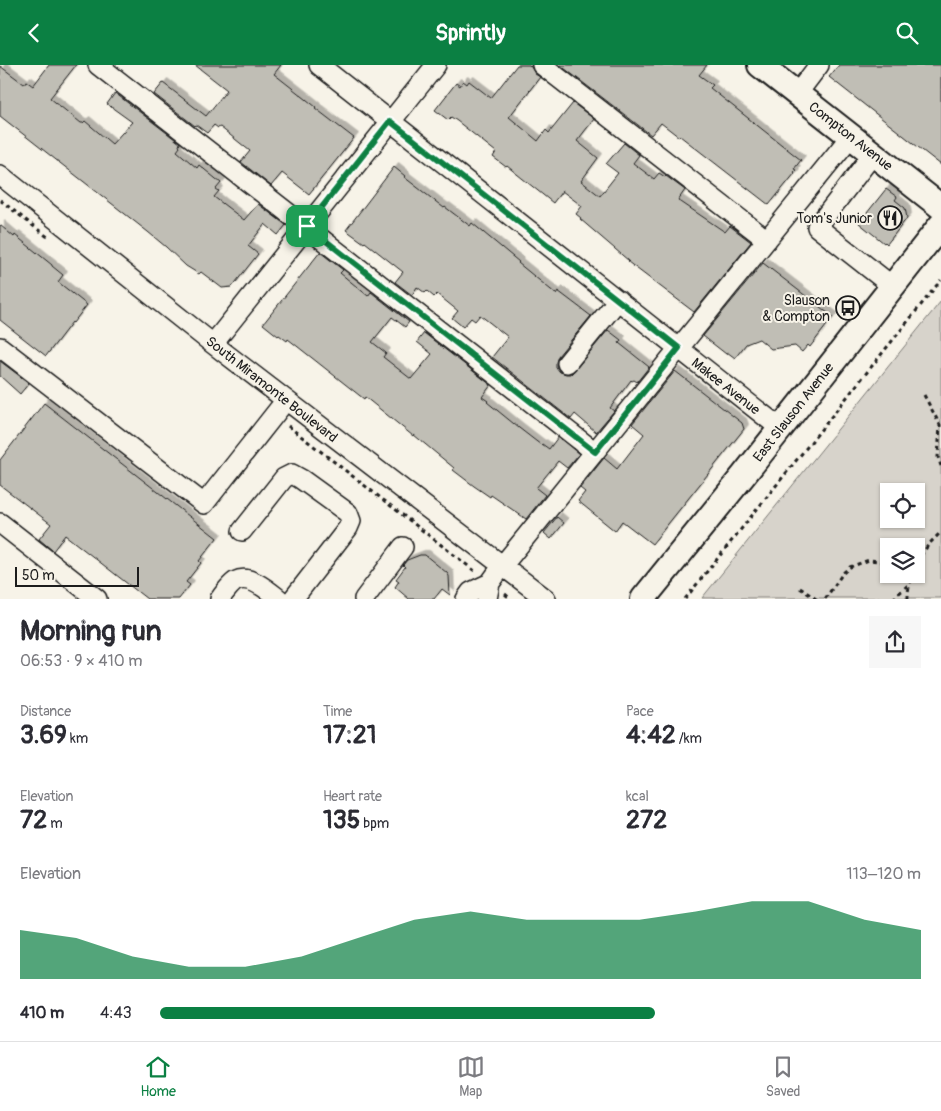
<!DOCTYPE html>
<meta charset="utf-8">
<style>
:root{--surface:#fff;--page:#f7f7f7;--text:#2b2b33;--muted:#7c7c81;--line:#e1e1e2;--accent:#0b8043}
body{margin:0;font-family:Pangolin,sans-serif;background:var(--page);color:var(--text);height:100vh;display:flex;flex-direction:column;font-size:19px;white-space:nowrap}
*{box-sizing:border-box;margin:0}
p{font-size:16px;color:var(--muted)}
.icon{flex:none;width:28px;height:28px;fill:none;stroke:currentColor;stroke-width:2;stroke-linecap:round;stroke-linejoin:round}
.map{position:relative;height:534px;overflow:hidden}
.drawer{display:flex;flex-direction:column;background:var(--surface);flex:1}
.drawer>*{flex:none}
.buttons{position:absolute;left:880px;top:418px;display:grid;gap:10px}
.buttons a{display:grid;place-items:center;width:45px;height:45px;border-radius:0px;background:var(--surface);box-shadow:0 1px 4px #0004;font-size:25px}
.scale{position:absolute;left:15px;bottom:12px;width:124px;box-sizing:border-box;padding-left:5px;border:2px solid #1c1c1c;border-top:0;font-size:14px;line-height:18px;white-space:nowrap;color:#1c1c1c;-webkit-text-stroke:4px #f7f3e8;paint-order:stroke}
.pin{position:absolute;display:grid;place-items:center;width:42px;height:42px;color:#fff;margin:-21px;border-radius:10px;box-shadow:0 2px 8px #0006}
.round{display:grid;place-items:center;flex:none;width:52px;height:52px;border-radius:0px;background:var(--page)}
.head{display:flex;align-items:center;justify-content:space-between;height:85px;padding:0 20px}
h1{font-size:28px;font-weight:700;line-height:38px}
.stats{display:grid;grid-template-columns:repeat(3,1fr);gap:8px;height:85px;padding:5px 20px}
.stats div{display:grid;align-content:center}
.stats b{font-size:25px;font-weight:700}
.stats small{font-size:14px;font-weight:400}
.stats p{font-size:14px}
.chart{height:140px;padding:10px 20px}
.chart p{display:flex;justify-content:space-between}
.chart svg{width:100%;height:90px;margin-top:5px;fill:var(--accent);opacity:.7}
ul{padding:0 20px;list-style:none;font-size:16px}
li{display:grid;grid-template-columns:80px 60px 1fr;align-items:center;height:38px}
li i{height:12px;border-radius:6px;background:var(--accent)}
header{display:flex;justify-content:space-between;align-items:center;height:65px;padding:0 20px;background:var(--accent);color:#fff;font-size:22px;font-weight:700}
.tabs{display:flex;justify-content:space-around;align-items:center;height:70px;border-top:1px solid var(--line);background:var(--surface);font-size:14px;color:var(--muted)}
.tabs a{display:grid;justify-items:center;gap:2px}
.tabs .selected{color:var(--accent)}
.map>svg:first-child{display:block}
.green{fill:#d7d3cb;stroke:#7a7874;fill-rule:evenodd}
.building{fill:#c0beb5;stroke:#1c1c1c;filter:url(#shadow)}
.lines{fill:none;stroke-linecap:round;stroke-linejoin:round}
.minor-casing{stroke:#1c1c1c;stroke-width:22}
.major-casing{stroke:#1c1c1c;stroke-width:28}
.path{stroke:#1c1c1c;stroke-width:3;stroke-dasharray:4 4;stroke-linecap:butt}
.minor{stroke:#f7f3e8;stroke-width:19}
.major{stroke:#f7f3e8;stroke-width:24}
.route-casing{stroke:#fff;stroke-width:10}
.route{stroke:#0b8043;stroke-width:6}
.labels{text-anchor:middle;stroke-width:4;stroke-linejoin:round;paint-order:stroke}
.street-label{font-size:14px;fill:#1c1c1c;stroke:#f7f3e8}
.poi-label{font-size:14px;fill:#1c1c1c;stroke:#f7f3e8;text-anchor:end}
</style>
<header><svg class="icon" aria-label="back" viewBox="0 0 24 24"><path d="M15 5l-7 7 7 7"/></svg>Sprintly<svg class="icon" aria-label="search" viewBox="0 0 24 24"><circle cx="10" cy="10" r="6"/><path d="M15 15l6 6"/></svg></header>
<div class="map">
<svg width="941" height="534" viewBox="0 0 941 534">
<defs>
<filter id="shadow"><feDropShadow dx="4.5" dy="-4.5" stdDeviation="0" flood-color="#0004"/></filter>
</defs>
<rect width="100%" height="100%" fill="#f7f3e8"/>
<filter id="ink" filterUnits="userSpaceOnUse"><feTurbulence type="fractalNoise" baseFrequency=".02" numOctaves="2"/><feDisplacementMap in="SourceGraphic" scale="10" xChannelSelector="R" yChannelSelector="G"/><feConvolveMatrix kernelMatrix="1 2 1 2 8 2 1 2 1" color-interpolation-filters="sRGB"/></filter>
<g filter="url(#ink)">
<path class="green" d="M941,236V533H702ZM889,426H916V454H889ZM889,481H916V509H889Z"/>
<path class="building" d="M49,0H76L50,33L81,58H83L85,56L112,79L132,57L107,39L115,28L180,78L179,81L180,82L177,86L197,103L199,100L221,118L216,124L219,126L214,132L244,155L258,139L286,160L278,170L265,159L248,181L258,189L232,222L222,223L201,207L199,209L186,201L166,182L148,167L0,51V1L24,19L26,16L33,21Z
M195,0H281L274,9L316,42L315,43L354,73L309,129L282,108L271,121L241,97L250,86L220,62L218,63L214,60L207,68L196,60L195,61L154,29L163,18L206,51L227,25Z
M517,0H529L531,2L535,9L540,12L509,52L538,76L546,65L549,68L573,38L594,54L577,76L598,93L581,116L600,131L618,108L606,99L624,78L639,90L633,98L654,114L659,108L665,112L666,111L685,125L678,135L725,167L730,161L751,177L694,247L628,197L629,196L580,154L581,153L576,149L582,141L562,126L553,138L507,101L506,102L493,92L496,87L457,56L451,52L448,55L435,45L456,18L460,21L463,16L467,19L469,16L491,33Z
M560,0H707L699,10L713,20L710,23L801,95L794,104L796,105L794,107L795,108L769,140L680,71L679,72L661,58L651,70Z
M839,0H941V100L829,12Z
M394,102L405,111L404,112L444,143L445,142L470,161L472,158L519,197L518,198L556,229L558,226L591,251L558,291L556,297V302L560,307L566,309H571L575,305L608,265L621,275L619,278L649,302L637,317L634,315L632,316L631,315L610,343L614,346L596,367L575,349L571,354L492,292L508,272L480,250L475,256L471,253L463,262L452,253L458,246L437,229L434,232L427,226L425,228L417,222L412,230L395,217L403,207L365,177L364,178L346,165Z
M886,124L897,132L895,135L905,143L907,153L887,179L885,177L884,178L859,158Z
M0,160L14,172L15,170L52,200V201L63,210L58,217L87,240L73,258L72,257L46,291L0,255Z
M320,187L343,205L340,208L368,231L371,227L409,257L405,262L392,252L372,277L386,288L383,292L411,314L432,289L417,277L424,268L491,320L482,332L488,336L487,337L519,363L541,380L542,379L549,384L558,372L579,389L567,403L558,396L536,423L545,430L526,454L491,430L490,432L474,421L453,405L454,403L414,370L413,371L365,332L364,334L288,274L287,276L279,270L278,271L263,259Z
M763,198L833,252L810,282L808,280L802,287L795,281L771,284L759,274L746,279L735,293L727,287L726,289L703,271Z
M0,296L29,318L20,329L0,311Z
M675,306L742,358L744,364L652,479L622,456L615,466L578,436L585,427L580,423L604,393L617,404L641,373L644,369L632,359Z
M44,338L217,473L199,496L201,498L186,517L190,520L179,534H147L65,470L53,486L39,474L51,459L0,420V395Z
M557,452L564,458L551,474L544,468Z
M420,490H425L447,508L449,511L450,530L442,524L434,534H409L395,522L399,516L396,514L405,502L403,500L407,495Z"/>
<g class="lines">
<g class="minor-casing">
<path id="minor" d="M98,0L595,387
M319,0L780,363
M542,0L767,175
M797,29L819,0
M873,89L817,162L892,221
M0,110L213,279L546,534
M213,279L436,0
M0,282L204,439L286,335
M567,298L618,235
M0,458L97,534
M242,466L284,413L292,409L301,414L348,448L351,456L348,463L293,534
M220,534C223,529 232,518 236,516C250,509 269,526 279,534
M364,534L403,482
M466,534L471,527L490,518
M487,534L490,518L503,500L851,71"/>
</g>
<g class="major-casing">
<path id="major" d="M760,0L941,142
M643,534L743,411L941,160"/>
</g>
<path class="path" d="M0,135L49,173
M924,330L940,360L938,392L941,401
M288,361L476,507
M916,497L929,479L941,467
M800,523L816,534
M505,529L511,534
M685,534L941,215
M825,534L843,508L850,502L869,495L889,497
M893,534L909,519
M908,534V527L912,509"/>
<use href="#minor" class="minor"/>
<use href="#major" class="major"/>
</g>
</g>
<g class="lines" filter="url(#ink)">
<g class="route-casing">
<path id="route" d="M390,56L679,283L595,387L307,161Z"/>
</g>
<use href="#route" class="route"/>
</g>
<defs>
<g id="restaurant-ring" transform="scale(1.25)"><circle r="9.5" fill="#f7f3e8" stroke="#1c1c1c" stroke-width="1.5"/><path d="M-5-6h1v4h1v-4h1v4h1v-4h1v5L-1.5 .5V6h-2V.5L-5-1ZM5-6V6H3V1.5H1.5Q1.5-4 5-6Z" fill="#1c1c1c"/></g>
<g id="bus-ring" transform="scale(1.25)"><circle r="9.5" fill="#f7f3e8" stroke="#1c1c1c" stroke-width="1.5"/><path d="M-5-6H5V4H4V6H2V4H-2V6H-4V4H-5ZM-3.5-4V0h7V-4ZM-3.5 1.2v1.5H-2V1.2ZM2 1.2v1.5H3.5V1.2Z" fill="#1c1c1c"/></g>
</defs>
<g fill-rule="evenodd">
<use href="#restaurant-ring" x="890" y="153"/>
<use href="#bus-ring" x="848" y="243"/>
</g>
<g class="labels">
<g class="street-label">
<text transform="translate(851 71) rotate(38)" y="5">Compton Avenue</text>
<text transform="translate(726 321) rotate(38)" y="5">Makee Avenue</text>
<text transform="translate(272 324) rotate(38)" y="5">South Miramonte Boulevard</text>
<text transform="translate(793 347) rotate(-52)" y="5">East Slauson Avenue</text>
</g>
<g class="poi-label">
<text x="872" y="158">Tom's Junior</text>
<text x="830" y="240">Slauson<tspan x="830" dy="16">&amp; Compton</tspan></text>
</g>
</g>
</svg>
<div class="buttons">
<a><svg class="icon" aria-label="locate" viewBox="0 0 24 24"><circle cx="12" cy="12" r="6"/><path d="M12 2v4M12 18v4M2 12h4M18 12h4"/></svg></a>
<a><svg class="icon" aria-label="layers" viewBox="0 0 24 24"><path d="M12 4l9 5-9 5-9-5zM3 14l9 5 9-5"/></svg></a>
</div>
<div class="scale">50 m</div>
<div class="pin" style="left:307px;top:161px;background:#1e9e55"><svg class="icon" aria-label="arrive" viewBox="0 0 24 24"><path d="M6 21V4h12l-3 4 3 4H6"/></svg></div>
</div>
<section class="drawer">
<div class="head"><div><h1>Morning run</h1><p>06:53 · 9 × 410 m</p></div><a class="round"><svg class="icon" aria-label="share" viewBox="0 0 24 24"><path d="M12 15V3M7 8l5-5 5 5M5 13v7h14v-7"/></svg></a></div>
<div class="stats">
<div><p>Distance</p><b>3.69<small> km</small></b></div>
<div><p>Time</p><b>17:21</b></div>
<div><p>Pace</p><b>4:42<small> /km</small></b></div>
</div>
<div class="stats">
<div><p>Elevation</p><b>72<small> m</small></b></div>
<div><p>Heart rate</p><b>135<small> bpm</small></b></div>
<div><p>kcal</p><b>272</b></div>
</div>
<div class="chart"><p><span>Elevation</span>113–120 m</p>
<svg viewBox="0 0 160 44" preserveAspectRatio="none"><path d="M0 44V20L10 24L20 33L30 38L40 38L50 33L60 24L70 15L80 11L90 15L100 15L110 15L120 11L130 6L140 6L150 15L160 20V44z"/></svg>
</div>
<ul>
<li><b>410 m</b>4:43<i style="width:65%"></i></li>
</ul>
</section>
<nav class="tabs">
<a class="selected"><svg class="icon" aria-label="home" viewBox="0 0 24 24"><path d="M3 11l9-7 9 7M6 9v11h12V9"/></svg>Home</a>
<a><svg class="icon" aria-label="map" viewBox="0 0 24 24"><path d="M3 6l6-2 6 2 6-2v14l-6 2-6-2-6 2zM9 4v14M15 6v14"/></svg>Map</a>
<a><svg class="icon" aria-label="saved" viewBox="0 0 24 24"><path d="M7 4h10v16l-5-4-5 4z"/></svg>Saved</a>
</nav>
